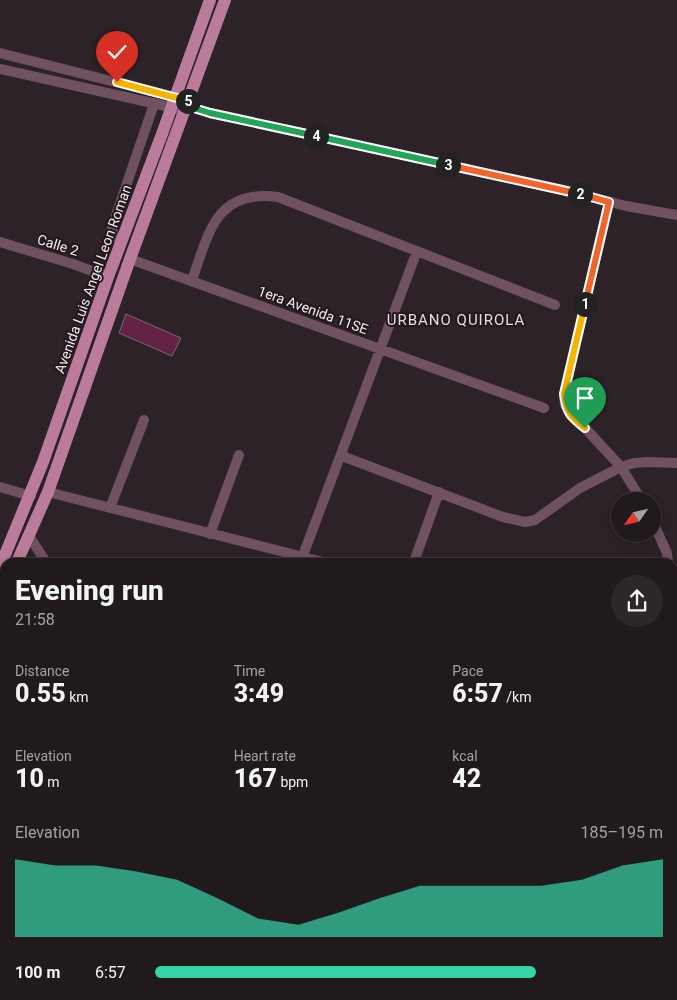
<!DOCTYPE html>
<meta charset="utf-8">
<style>
:root{--surface:#211a1d;--page:#2d272a;--text:#f1f3f6;--muted:#a2a1a4;--line:#3e383b;--accent:#35d4a7}
body{margin:0;font-family:Roboto,sans-serif;background:var(--page);color:var(--text);height:100vh;display:flex;flex-direction:column;font-size:19px;white-space:nowrap}
*{box-sizing:border-box;margin:0}
p{font-size:16px;color:var(--muted)}
.icon{flex:none;width:28px;height:28px;fill:none;stroke:currentColor;stroke-width:2;stroke-linecap:round;stroke-linejoin:round}
.map{position:relative;flex:1;overflow:hidden}
.side{position:absolute;left:0px;top:558px;width:678px;height:442px;display:flex;flex-direction:column;background:var(--surface);border-radius:15px 15px 0 0;box-shadow:0 2px 12px #0003,0 0 0 1px var(--line)}
.side>*{flex:none}
.needle{width:32px;rotate:236deg}
.buttons{position:absolute;left:611px;top:492px;display:grid;gap:10px}
.buttons a{display:grid;place-items:center;width:50px;height:50px;border-radius:50%;background:var(--surface);box-shadow:0 2px 12px #0003,0 0 0 1px var(--line);font-size:25px}
.pin{position:absolute;display:grid;place-items:center;width:42px;height:42px;color:#fff;margin:-51px -21px;border-radius:50% 50% 50% 0;rotate:-45deg;box-shadow:0 0 5px #0007}
.pin .icon{rotate:45deg}
.km{position:absolute;width:25px;height:25px;margin:-12px;border-radius:50%;background:#222;color:#fff;font-size:14px;line-height:25px;text-align:center}
.round{display:grid;place-items:center;flex:none;width:52px;height:52px;border-radius:26px;background:var(--page)}
.summary{display:flex;align-items:center;justify-content:space-between;height:85px;padding:0 15px}
h1{font-size:28px;font-weight:800;line-height:38px}
.stats{display:grid;grid-template-columns:repeat(3,1fr);gap:8px;height:85px;padding:5px 15px}
.stats div{display:grid;align-content:center}
.stats b{font-size:25px;font-weight:800}
.stats small{font-size:14px;font-weight:400}
.stats p{font-size:14px}
.chart{height:140px;padding:10px 15px}
.chart p{display:flex;justify-content:space-between}
.chart svg{width:100%;height:90px;margin-top:5px;fill:var(--accent);opacity:.7}
ul{padding:0 15px;list-style:none;font-size:16px}
li{display:grid;grid-template-columns:80px 60px 1fr;align-items:center;height:38px}
li i{height:12px;border-radius:6px;background:var(--accent)}
.map>svg:first-child{display:block}
.building{fill:#632246;stroke:#776b70}
.lines{fill:none;stroke-linecap:round;stroke-linejoin:round}
.minor{stroke:#705160;stroke-width:10}
.major{stroke:#ba7c9a;stroke-width:12}
.split-1-casing{stroke:#fff;stroke-width:10}
.split-2-casing{stroke:#fff;stroke-width:10}
.split-3-casing{stroke:#fff;stroke-width:10}
.split-4-casing{stroke:#fff;stroke-width:10}
.split-5-casing{stroke:#fff;stroke-width:10}
.split-6-casing{stroke:#fff;stroke-width:10}
.split-1{stroke:#f5b400;stroke-width:6}
.split-2{stroke:#f0652b;stroke-width:6}
.split-3{stroke:#f0652b;stroke-width:6}
.split-4{stroke:#22a559;stroke-width:6}
.split-5{stroke:#22a559;stroke-width:6}
.split-6{stroke:#f5b400;stroke-width:6}
.labels{text-anchor:middle;stroke-width:4;stroke-linejoin:round;paint-order:stroke}
.street-label{font-size:14px;fill:#f4edf0;stroke:#22181d}
.neighbourhood-label{font-size:15px;letter-spacing:1px;fill:#eadbe2;stroke:#22181d}
</style>
<div class="map">
<svg width="677" height="1000" viewBox="0 0 677 1000">
<rect width="100%" height="100%" fill="#2c2227"/>
<path class="building" d="M126,314L181,338L172,356L119,333Z"/>
<g class="lines">
<path class="minor" d="M0,53L175,97L188,101L194,108L210,113L564,190L626,206L677,215
M0,69L179,109
M609,202L564,394L565,405L571,416L585,428L621,467L642,501
M0,242L73,264L108,277
M122,242L113,235L112,227L154,104
M130,259L544,408
M192,280C209,233 215,189 278,197L555,305
M342,456L503,517L525,522L535,520L580,488L621,467L634,463L647,462L677,463
M0,487L31,496
M48,492L323,562
M110,508L144,420
M652,520L667,553L668,562
M210,534L239,455
M29,536L46,562
M302,558L417,251
M414,562L439,492
M672,592L677,642
M672,688L677,689
M672,739L677,740
M0,752L5,753
M672,791H677
M672,845L677,846
M0,861L5,812
M672,910H677
M0,943L5,944
M672,994L677,965
M387,995L417,1000
M34,1000V995
M83,1000L84,995
M136,1000L137,995
M189,1000L190,995
M247,1000V995
M305,1000V995
M360,1000L361,995
M483,1000V995"/>
<path class="major" d="M17,562L48,492L130,259L225,0
M0,567L43,462L108,277L162,134L210,0
M0,602L5,590"/>
</g>
<g class="lines">
<g class="split-1-casing">
<path id="split-1" d="M585,304L564,394C566,412 571,417 585,428"/>
</g>
<g class="split-2-casing">
<path id="split-2" d="M580,194L609,202L585,304"/>
</g>
<g class="split-3-casing">
<path id="split-3" d="M448,165L580,194"/>
</g>
<g class="split-4-casing">
<path id="split-4" d="M316,136L448,165"/>
</g>
<g class="split-5-casing">
<path id="split-5" d="M188,101L194,108L210,113L316,136"/>
</g>
<g class="split-6-casing">
<path id="split-6" d="M117,82L188,101"/>
</g>
<use href="#split-1" class="split-1"/>
<use href="#split-2" class="split-2"/>
<use href="#split-3" class="split-3"/>
<use href="#split-4" class="split-4"/>
<use href="#split-5" class="split-5"/>
<use href="#split-6" class="split-6"/>
</g>
<g class="labels">
<g class="street-label">
<text transform="translate(58 245) rotate(17)" y="5">Calle 2</text>
<text transform="translate(93 279) rotate(-70)" y="5">Avenida Luis Angel Leon Roman</text>
<text transform="translate(313 310) rotate(20)" y="5">1era Avenida 11SE</text>
</g>
<g class="neighbourhood-label">
<text x="456" y="325">URBANO QUIROLA</text>
</g>
</g>
</svg>
<div class="buttons">
<a><svg class="needle" viewBox="-14 -14 28 28"><path d="M0-13l5 13h-10z" fill="#e53935"/><path d="M0 13l5-13h-10z" fill="#a2a1a4"/></svg></a>
</div>
<div class="pin" style="left:585px;top:428px;background:#1e9e55"><svg class="icon" aria-label="arrive" viewBox="0 0 24 24"><path d="M6 21V4h12l-3 4 3 4H6"/></svg></div>
<div class="pin" style="left:117px;top:82px;background:#d93025"><svg class="icon" aria-label="check" viewBox="0 0 24 24"><path d="M5 12l5 5 9-10"/></svg></div>
<b class="km" style="left:585px;top:304px">1</b>
<b class="km" style="left:580px;top:194px">2</b>
<b class="km" style="left:448px;top:165px">3</b>
<b class="km" style="left:316px;top:136px">4</b>
<b class="km" style="left:188px;top:101px">5</b>
<section class="side">
<div class="summary"><div><h1>Evening run</h1><p>21:58</p></div><a class="round"><svg class="icon" aria-label="share" viewBox="0 0 24 24"><path d="M12 15V3M7 8l5-5 5 5M5 13v7h14v-7"/></svg></a></div>
<div class="stats">
<div><p>Distance</p><b>0.55<small> km</small></b></div>
<div><p>Time</p><b>3:49</b></div>
<div><p>Pace</p><b>6:57<small> /km</small></b></div>
</div>
<div class="stats">
<div><p>Elevation</p><b>10<small> m</small></b></div>
<div><p>Heart rate</p><b>167<small> bpm</small></b></div>
<div><p>kcal</p><b>42</b></div>
</div>
<div class="chart"><p><span>Elevation</span>185–195 m</p>
<svg viewBox="0 0 160 44" preserveAspectRatio="none"><path d="M0 44V6L10 9L20 9L30 12L40 16L50 25L60 35L70 38L80 32L90 25L100 19L110 19L120 19L130 19L140 16L150 9L160 6V44z"/></svg>
</div>
<ul>
<li><b>100 m</b>6:57<i style="width:75%"></i></li>
</ul>
</section>
</div>
